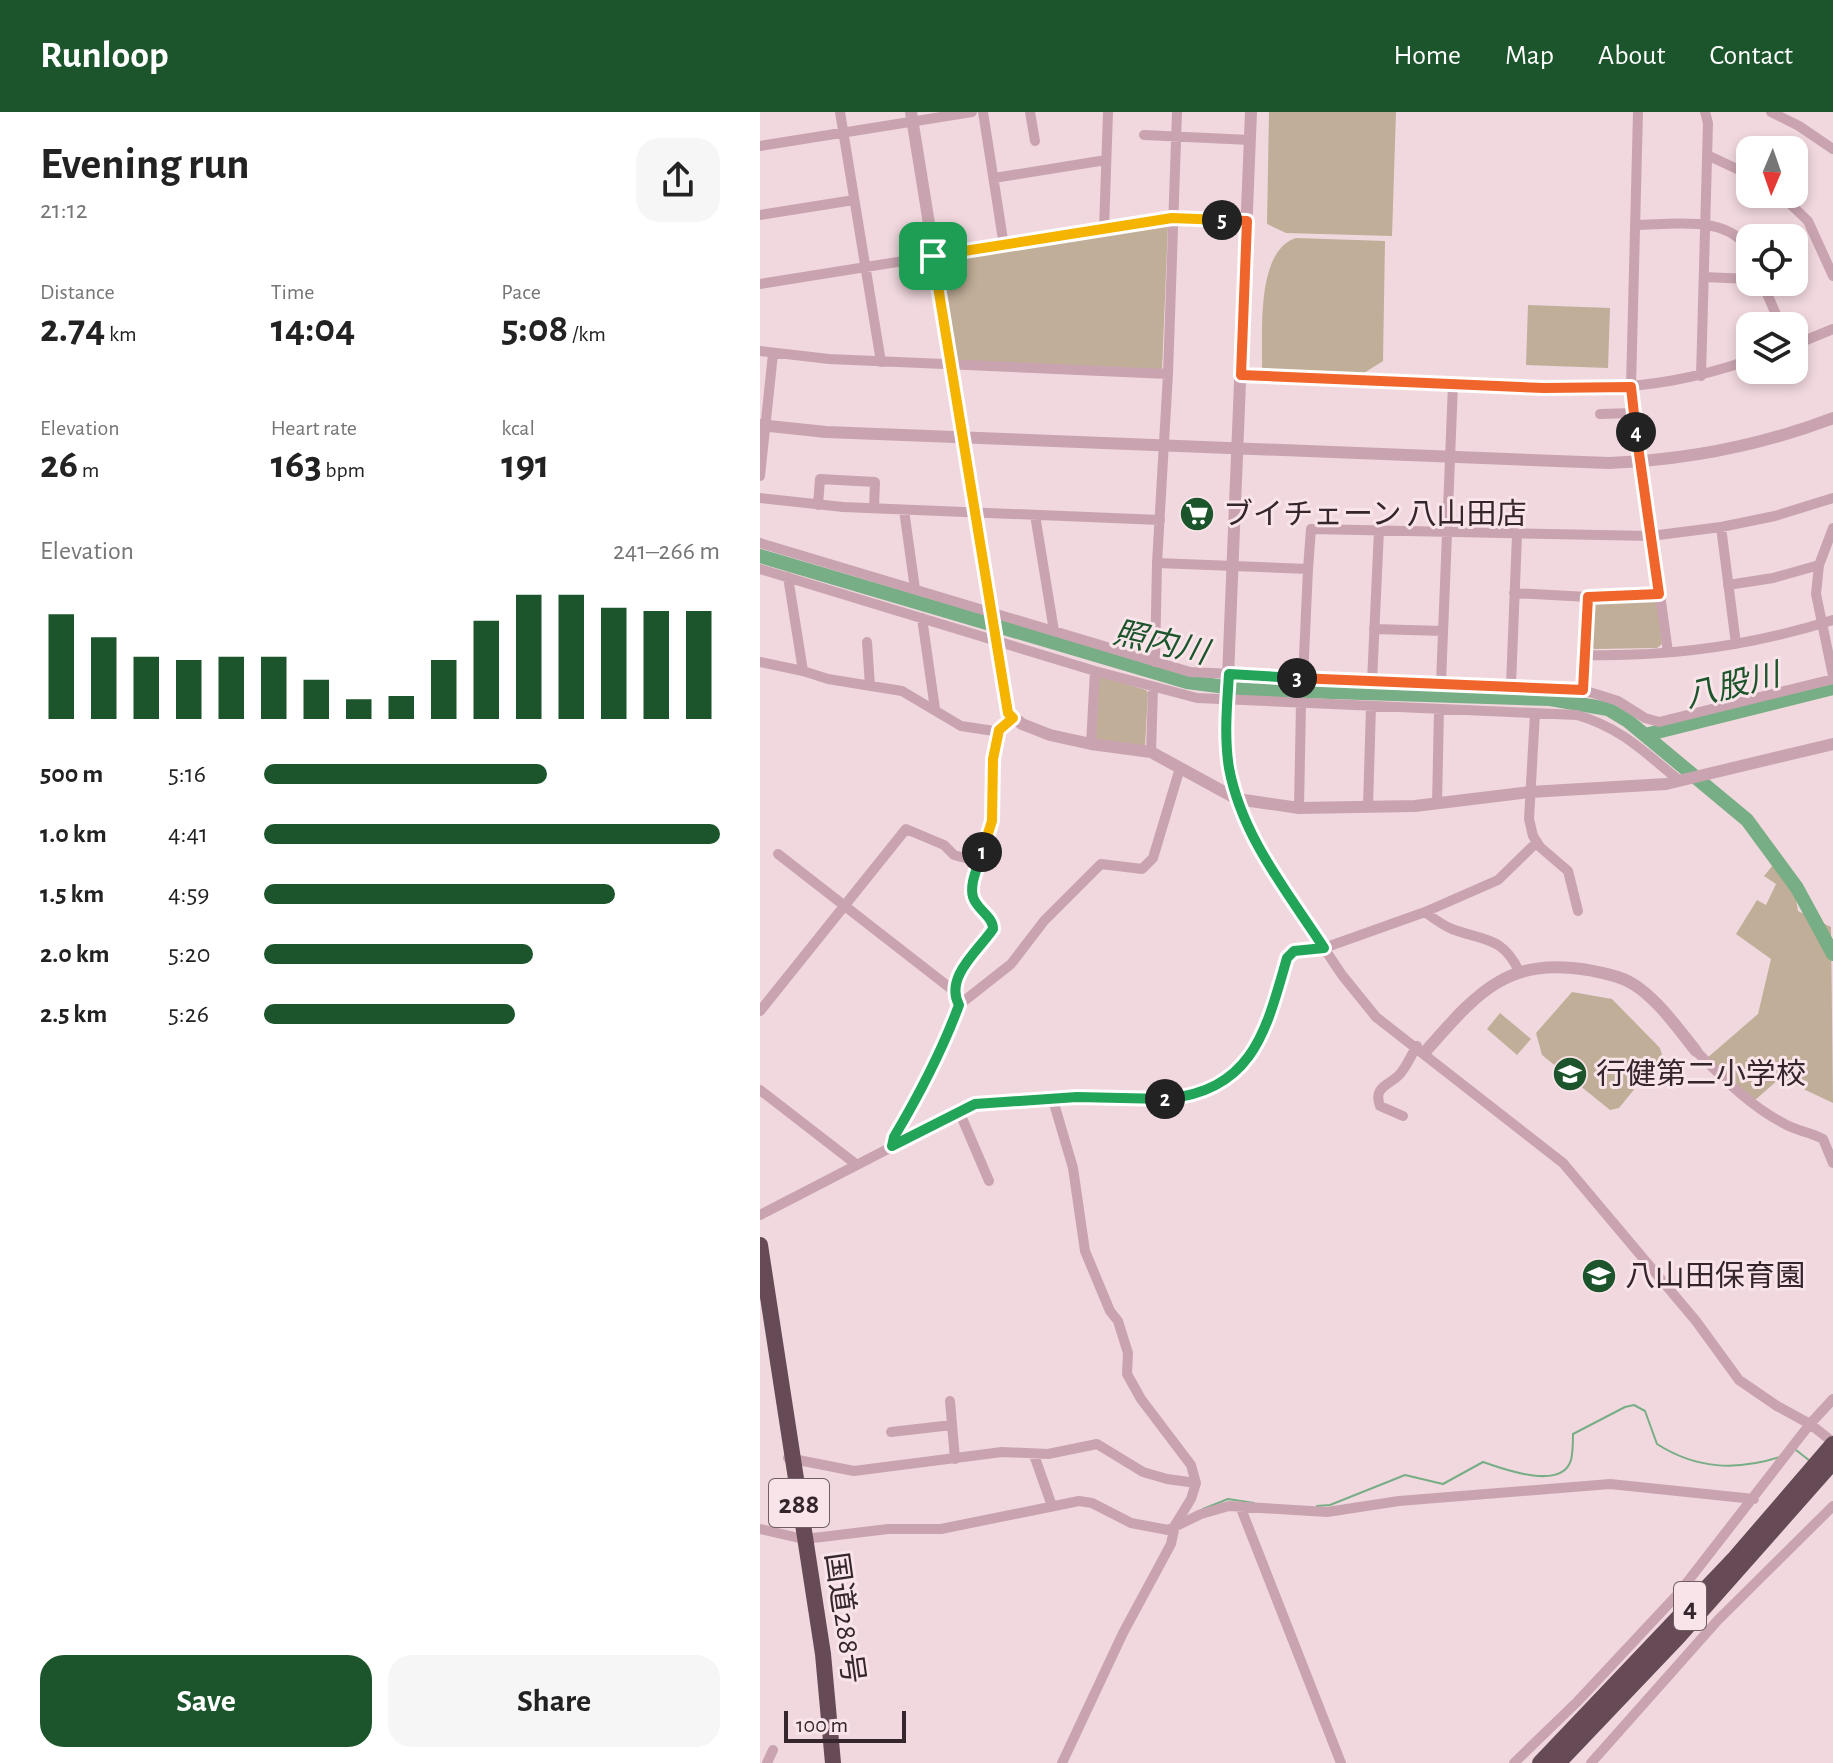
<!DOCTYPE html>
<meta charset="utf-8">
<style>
:root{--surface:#fff;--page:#f6f6f6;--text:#222;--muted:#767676;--accent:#1c552c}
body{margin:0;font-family:"Alegreya Sans","Noto Sans JP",sans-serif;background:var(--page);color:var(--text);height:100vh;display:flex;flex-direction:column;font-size:30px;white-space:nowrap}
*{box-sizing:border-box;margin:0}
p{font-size:26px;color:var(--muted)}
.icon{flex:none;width:44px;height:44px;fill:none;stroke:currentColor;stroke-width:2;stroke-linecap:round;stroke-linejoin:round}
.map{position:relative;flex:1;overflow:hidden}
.drawer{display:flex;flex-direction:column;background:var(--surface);width:760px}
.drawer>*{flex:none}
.needle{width:52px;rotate:182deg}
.fabs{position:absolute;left:976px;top:24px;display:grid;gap:16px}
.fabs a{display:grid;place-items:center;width:72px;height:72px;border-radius:16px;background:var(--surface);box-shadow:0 4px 12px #0003;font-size:40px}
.scale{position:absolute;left:24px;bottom:20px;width:122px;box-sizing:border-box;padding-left:8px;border:4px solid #34262c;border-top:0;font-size:22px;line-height:28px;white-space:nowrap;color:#34262c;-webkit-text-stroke:6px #f9e4e9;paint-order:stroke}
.pin{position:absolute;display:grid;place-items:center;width:68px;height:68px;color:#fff;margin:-34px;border-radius:16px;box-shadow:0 4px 12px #0006}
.km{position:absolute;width:40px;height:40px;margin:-20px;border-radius:50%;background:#222;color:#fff;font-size:22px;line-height:40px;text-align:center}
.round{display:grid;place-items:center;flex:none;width:84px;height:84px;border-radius:24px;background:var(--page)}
.head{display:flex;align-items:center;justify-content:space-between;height:136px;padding:0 40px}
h1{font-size:44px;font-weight:600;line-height:60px}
.metrics{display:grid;grid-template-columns:repeat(3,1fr);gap:12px;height:136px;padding:8px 40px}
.metrics div{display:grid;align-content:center}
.metrics b{font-size:40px;font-weight:600}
.metrics small{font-size:22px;font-weight:400}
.metrics p{font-size:22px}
.chart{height:224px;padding:16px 40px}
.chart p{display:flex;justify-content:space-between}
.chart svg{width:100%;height:144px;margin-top:8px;stroke:var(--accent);stroke-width:6}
.action{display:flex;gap:16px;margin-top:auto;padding:16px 40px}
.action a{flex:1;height:92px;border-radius:24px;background:var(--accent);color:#fff;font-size:32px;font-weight:600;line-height:92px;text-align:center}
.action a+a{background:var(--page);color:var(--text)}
ul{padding:0 40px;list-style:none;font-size:26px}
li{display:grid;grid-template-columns:128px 96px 1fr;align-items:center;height:60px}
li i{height:20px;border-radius:10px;background:var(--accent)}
header{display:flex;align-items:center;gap:48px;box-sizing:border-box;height:112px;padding:0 40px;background:var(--accent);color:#fff}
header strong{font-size:38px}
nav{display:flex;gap:44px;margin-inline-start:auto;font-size:28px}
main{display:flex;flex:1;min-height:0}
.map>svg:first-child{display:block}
.green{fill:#c0ae98}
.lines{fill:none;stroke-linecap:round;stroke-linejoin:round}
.stream{stroke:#77ae85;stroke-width:2}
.river{stroke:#77ae85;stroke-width:14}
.minor{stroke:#c9a4b0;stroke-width:10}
.tertiary{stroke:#c9a4b0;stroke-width:12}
.trunk{stroke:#664a56;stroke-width:16}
.split-1-casing{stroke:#fff;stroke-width:16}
.split-2-casing{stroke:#fff;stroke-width:16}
.split-3-casing{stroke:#fff;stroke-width:16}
.split-4-casing{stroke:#fff;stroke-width:16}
.split-5-casing{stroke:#fff;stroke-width:16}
.split-6-casing{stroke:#fff;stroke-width:16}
.split-1{stroke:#f5b400;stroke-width:10}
.split-2{stroke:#22a559;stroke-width:10}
.split-3{stroke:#22a559;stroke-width:10}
.split-4{stroke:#f0652b;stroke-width:10}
.split-5{stroke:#f0652b;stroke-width:10}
.split-6{stroke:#f5b400;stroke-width:10}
.labels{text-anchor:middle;stroke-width:6;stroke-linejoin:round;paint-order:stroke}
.shield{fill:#f9e4e9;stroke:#6f5f65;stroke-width:2}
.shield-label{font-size:28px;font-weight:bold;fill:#34262c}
.poi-label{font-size:30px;fill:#34262c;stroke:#f9e4e9;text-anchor:start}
.street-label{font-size:30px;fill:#34262c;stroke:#f9e4e9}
.water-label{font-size:32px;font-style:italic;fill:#1c552c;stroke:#f9e4e9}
</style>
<header>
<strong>Runloop</strong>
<nav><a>Home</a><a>Map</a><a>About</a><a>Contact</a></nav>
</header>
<main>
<section class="drawer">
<div class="head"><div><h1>Evening run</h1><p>21:12</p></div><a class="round"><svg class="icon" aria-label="share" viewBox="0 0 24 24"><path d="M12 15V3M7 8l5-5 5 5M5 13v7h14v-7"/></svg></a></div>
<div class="metrics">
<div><p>Distance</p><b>2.74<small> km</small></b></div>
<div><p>Time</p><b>14:04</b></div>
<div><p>Pace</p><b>5:08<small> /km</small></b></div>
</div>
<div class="metrics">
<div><p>Elevation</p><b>26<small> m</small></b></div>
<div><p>Heart rate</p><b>163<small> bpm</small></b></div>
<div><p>kcal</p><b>191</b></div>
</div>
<div class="chart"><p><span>Elevation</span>241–266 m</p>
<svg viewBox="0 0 160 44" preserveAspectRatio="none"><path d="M5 44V12M15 44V19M25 44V25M35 44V26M45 44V25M55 44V25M65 44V32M75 44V38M85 44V37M95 44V26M105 44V14M115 44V6M125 44V6M135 44V10M145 44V11M155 44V11"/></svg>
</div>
<ul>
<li><b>500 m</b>5:16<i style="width:62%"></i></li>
<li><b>1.0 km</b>4:41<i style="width:100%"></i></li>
<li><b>1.5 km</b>4:59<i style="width:77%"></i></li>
<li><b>2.0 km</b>5:20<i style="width:59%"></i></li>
<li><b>2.5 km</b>5:26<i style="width:55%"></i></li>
</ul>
<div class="action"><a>Save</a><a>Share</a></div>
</section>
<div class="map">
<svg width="1073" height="1651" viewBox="0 0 1073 1651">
<rect width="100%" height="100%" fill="#f1d8de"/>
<path class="green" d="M509,0H636L632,124L526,121L507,112Z
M408,113L402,258L197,250L179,146Z
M536,126L625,129L623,249L604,261L502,257C503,223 495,139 536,126Z
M768,193L850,196L848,256L766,253Z
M893,487L897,489L902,532L897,536L834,537L830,533L832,492L835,489Z
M340,564L386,578L388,581L385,634L337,628L335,624L337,567Z
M1013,753L1034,776L1038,799L1071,815L1073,991L1020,966L994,989L946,947L998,902L1011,847L976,822L997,788L1006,793L1016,772L1004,764Z
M812,880L852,887L900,936L902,943L859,996L850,998L782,943L776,921Z
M740,901L771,927L757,943L727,917Z"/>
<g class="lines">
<path class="stream" d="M1036,1338L1050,1349
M557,1394L570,1393L645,1363L683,1372L723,1350C743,1357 802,1379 811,1348C813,1340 813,1330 813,1322L865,1295L874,1293L885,1299L897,1332C936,1357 976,1359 1020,1345
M443,1397L468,1387L494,1391"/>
<path class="river" d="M0,444L427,570L482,577L790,587L848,597L868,609L987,708L1037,776L1073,842
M885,623L1073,576"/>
<path class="minor" d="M80,0L121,250
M223,0L244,134
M270,0L275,29
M878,0L871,275L908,540
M1011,0L1039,14L1073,37
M384,23L490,28
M0,34L212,0
M947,43L990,63
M234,66L346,48
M1020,82L1048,109L1073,164
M0,103L94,88
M875,113C911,113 973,101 990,142
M344,117L348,0
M944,165L990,167
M1002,170L1021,214
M0,172L412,106L487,109
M1034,233L1073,217
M0,239L69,247L408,262
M481,263L832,277C891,274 934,267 990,248
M941,264L948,11L945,0
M840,302L874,301
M0,364L13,242
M0,386L83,395L400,408
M58,393L60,367L115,370L114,396
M144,398L155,477
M275,403L294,519
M961,415L976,532
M1073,416L1059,453L1056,482L1073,564
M0,431L430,560L823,578L826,543C909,545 994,533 1073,508
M397,451L548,457L551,417L891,424L961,415L1015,404L1073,386
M0,457L335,559L437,586L817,603C862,616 885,641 920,669
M28,465L43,559
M968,473L1013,466L1059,453
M754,481L828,485L899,482
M162,506L175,597
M614,517L683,519
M107,530L110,574
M826,543L828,485
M0,550L43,559L68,567L142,579L201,614L234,619L253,606
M395,550L397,451L408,262L417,0
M543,566L548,457
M612,570L619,418
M681,571L693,272
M751,573L757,423
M823,578L858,589L885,606L899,610L1073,567
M775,601L769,707L773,724L780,735L808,759L818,799
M331,632L335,559
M391,640L393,576
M477,687L501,742L582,863L616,905L803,1051L936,1209L979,1268L1017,1294L1050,1312L1073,1330
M677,692L679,597
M608,695L611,594
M539,696L541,591
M18,742L194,879
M665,800L738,768L777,730
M199,893C182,862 224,840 233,815L214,787L213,773L232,709L233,647L239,618
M0,899L146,717L184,733L194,743L220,750
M936,939C963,966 989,993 1023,1011C1036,1019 1051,1020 1063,1027L1073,1051
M0,978L97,1053
M293,988L313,1056L325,1139L350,1199L358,1209L368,1241L367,1262L381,1287L431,1353L436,1371L431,1387L415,1413L411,1432L363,1521L302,1651
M199,999L229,1069
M643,1004L620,994C613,975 628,974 639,963C646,956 651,943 657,934
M132,1034L134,1025L166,970L199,893L251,852L284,809L341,752L382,757L393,746L420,656
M0,1103L215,992L317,985L402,988L422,985L459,974L496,934L510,905L527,846L534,839L564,836L665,800C673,806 682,813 692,817C724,829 742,824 759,859
M190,1289L195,1347
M131,1320L192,1313
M274,1343L292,1394
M28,1346L94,1359L242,1340L288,1342L337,1332L383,1360L407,1367L436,1371
M480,1394L581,1651
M0,1417L39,1426
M45,1427L128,1417H181L319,1389L332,1391L371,1411L408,1418L441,1402L469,1394L567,1400L639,1389L850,1372L994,1387
M7,1651L13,1638
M754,1651L817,1590L918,1482L1050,1312L1073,1287
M831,1651L958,1508L1073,1394"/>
<path class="tertiary" d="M151,0L248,601L262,612L290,623L331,632L391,640L477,687L539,696L655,694L770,680L906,672L1073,632
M0,313L66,320L849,351C927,348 1000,334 1073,306
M477,687L467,634V589L491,0
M664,941C715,884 744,844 828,858C847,862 863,864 879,876C902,893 919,918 936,939"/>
<path class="trunk" d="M0,1133L63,1542L73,1651
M780,1651L975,1446L1073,1332
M798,1651L919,1524L1073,1350"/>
</g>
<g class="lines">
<g class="split-1-casing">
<path id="split-1" d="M173,144L248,601L253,606L239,618L233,647L232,709L222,740"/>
</g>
<g class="split-2-casing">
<path id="split-2" d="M222,740C219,753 209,771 213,785C217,798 233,804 233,817C219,838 184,865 199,893C182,939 159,983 134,1025L132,1034L215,992L317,985L405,987"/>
</g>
<g class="split-3-casing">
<path id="split-3" d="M405,987C493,979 506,919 527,846L534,839L564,836C527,779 482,725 469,656C464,625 467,593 469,562L537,566"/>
</g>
<g class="split-4-casing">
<path id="split-4" d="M537,566L823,578L828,485L899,482L876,320"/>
</g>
<g class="split-5-casing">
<path id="split-5" d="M462,108L487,109L481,263L784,276L871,275L876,320"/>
</g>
<g class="split-6-casing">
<path id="split-6" d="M173,144L412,106L462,108"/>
</g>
<use href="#split-1" class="split-1"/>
<use href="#split-2" class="split-2"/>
<use href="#split-3" class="split-3"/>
<use href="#split-4" class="split-4"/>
<use href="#split-5" class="split-5"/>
<use href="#split-6" class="split-6"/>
</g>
<defs>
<g id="supermarket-disc" transform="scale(1.8)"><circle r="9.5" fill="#1c552c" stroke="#f9e4e9"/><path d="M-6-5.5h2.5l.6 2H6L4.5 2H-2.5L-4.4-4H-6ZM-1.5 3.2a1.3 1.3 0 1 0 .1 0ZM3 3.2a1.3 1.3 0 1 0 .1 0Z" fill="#fff"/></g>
<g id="school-disc" transform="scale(1.8)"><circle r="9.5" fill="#1c552c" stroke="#f9e4e9"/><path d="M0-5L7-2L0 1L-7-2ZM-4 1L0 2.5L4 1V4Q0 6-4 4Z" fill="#fff"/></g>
</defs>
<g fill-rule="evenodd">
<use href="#supermarket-disc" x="437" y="402"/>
<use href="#school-disc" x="810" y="962"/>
<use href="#school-disc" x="839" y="1164"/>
</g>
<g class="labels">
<g class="shield">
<rect x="9" y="1367" width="60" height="48" rx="6"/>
<rect x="914" y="1470" width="32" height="48" rx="6"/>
</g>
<g class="shield-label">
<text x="39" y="1401">288</text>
<text x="930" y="1504">4</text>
</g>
<g class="poi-label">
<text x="463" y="412">ブイチェーン 八山田店</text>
<text x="836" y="972">行健第二小学校</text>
<text x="865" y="1174">八山田保育園</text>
</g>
<g class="street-label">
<text transform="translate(85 1506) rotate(82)" y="10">国道288号</text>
</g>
<g class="water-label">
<text transform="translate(401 530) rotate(13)" y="11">照内川</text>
<text transform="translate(972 573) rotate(-14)" y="11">八股川</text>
</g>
</g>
</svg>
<div class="fabs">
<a><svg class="needle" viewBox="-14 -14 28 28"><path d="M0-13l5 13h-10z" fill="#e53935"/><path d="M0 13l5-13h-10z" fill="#767676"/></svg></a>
<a><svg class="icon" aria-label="locate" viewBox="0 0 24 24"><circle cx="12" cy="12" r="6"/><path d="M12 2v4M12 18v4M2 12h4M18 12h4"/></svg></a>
<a><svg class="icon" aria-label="layers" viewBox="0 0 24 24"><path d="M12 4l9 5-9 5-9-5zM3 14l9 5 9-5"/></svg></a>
</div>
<div class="scale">100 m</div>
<div class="pin" style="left:173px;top:144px;background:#1e9e55"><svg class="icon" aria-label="arrive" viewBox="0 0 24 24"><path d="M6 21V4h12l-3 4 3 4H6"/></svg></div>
<b class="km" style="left:222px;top:740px">1</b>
<b class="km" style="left:405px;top:987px">2</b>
<b class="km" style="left:537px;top:566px">3</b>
<b class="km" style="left:876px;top:320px">4</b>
<b class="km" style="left:462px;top:108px">5</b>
</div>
</main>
